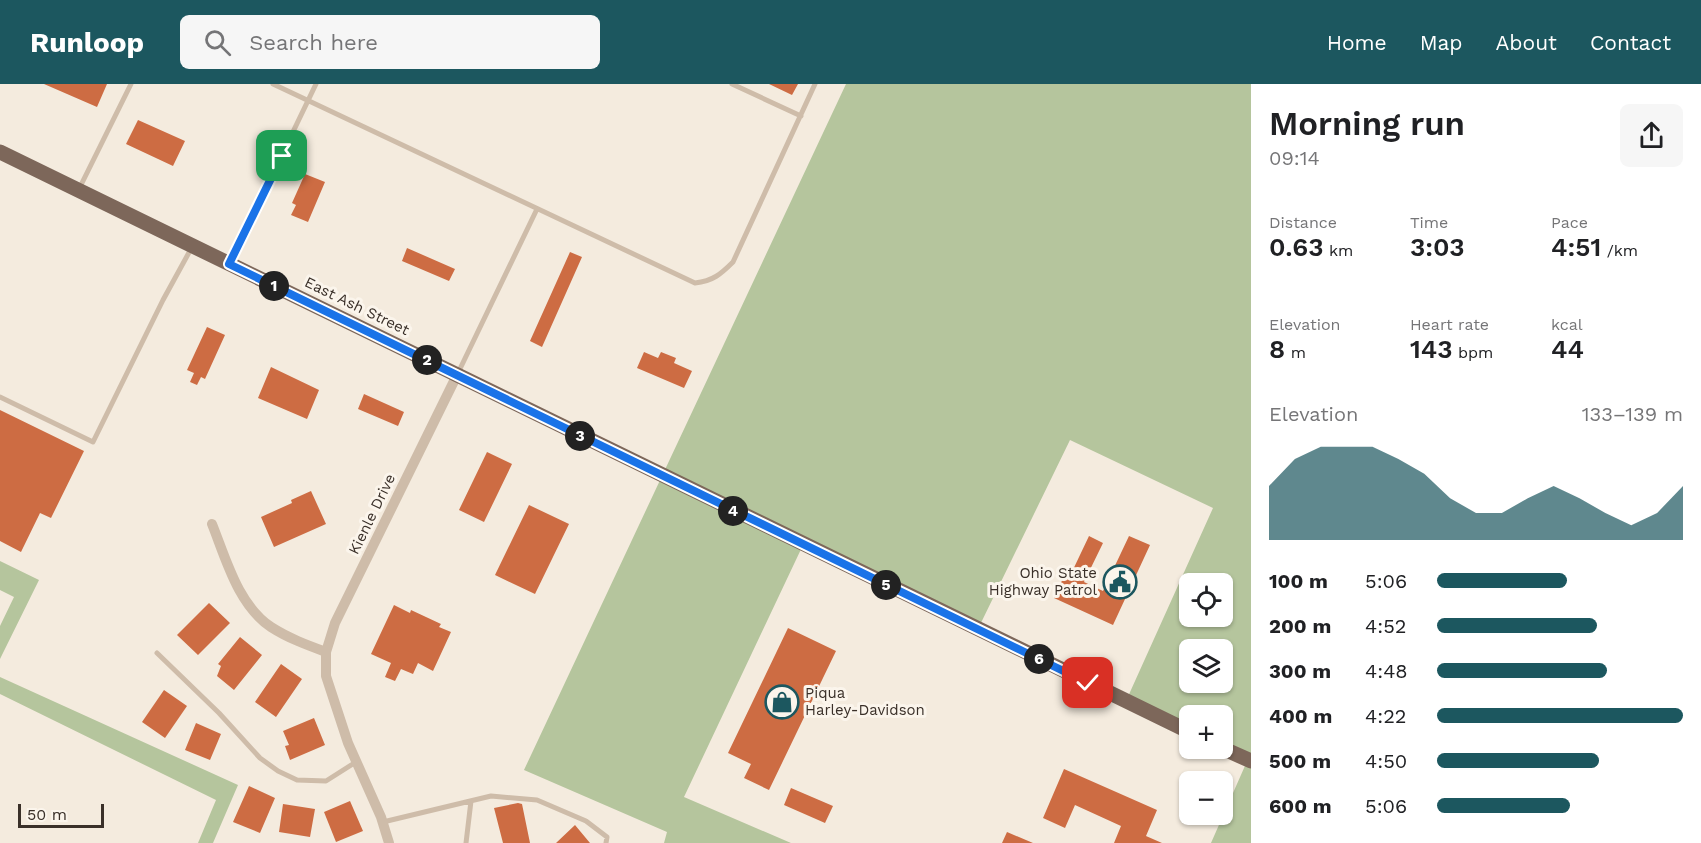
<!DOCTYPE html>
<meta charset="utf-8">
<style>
:root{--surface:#fff;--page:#f6f6f6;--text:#202124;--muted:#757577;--accent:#1c575f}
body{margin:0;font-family:"Work Sans",sans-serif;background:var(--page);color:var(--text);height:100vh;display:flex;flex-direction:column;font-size:22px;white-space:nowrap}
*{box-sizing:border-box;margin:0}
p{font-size:20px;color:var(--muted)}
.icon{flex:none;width:33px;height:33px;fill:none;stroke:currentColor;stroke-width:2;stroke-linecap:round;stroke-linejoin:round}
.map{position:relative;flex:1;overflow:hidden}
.details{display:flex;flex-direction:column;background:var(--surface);width:450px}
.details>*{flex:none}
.controls{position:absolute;left:1179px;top:489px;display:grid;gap:12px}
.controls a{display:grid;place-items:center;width:54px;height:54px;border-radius:9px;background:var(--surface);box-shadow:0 2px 4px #0004;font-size:30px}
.scale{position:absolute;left:18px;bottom:15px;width:86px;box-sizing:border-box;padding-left:6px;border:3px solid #3a3029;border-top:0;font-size:16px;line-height:21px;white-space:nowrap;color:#3a3029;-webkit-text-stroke:4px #fbf5ec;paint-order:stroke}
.pin{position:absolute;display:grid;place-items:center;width:51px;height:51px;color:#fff;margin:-26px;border-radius:12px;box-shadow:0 3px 9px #0006}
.km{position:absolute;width:30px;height:30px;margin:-15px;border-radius:50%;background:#222;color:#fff;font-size:16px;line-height:30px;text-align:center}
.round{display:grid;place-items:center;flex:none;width:63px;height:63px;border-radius:9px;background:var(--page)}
.overview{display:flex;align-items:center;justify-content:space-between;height:102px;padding:0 18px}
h1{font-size:33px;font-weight:600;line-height:45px}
.metrics{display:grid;grid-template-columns:repeat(3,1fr);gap:9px;height:102px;padding:6px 18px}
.metrics div{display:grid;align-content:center}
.metrics b{font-size:26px;font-weight:600}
.metrics small{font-size:16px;font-weight:400}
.metrics p{font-size:16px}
.chart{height:168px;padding:12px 18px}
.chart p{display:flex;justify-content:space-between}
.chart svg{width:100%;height:108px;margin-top:6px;fill:var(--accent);opacity:.7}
ul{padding:0 18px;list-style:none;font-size:20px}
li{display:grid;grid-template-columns:96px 72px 1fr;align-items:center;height:45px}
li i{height:15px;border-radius:8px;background:var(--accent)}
header{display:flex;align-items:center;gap:36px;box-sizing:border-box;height:84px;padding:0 30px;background:var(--accent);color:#fff}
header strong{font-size:28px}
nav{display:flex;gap:33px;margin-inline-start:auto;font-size:21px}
.search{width:420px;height:54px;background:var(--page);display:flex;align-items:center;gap:15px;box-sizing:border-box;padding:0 21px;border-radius:9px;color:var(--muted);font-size:22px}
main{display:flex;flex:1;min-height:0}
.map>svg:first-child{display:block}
.green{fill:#b5c59d;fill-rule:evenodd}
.building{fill:#cd6c43}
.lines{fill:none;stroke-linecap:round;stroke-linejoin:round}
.service{stroke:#cebca9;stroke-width:5}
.minor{stroke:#cebca9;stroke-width:10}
.primary{stroke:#7d675a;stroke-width:15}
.route-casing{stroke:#fff;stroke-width:12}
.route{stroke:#1a73e8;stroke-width:8}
.labels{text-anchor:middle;stroke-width:6;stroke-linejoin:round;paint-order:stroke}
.street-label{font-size:15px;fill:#3a3029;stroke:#fbf5ec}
.poi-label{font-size:15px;fill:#3a3029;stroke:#fbf5ec;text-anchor:end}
</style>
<header>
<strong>Runloop</strong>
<div class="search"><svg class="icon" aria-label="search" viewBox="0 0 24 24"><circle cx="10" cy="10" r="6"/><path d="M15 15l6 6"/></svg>Search here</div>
<nav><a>Home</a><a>Map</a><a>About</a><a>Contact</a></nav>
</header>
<main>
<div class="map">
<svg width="1251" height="759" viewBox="0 0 1251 759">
<rect width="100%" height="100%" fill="#f4ebde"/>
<path class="green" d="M846,0H1251V759H1211L1248,675L1223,664L1222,632H1190L1189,648L1126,617L1213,424L1070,356L978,545L803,461L684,713L791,759H664L667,748L524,686ZM1190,500H1222V532H1190ZM1190,566H1222V598H1190Z
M0,477L39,496L0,575V542L14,513L0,506Z
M0,593L238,701L213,759H198L216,716L0,610Z"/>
<path class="building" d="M44,0H107L97,23Z
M769,0H798L792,11Z
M138,36L185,57L173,82L126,60Z
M305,90L325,98L308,138L291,131L296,121L292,119Z
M407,164L455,185L449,197L402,177Z
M570,168L582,173L542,263L530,257Z
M207,243L225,251L205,295L201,293L197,301L190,298L194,289L187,286Z
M644,268L658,274L661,268L676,274L674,279L692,287L684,304L637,284Z
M271,283L319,306L307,335L258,314Z
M364,310L404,328L398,342L358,325Z
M0,326L84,367L51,434L40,429L21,468L0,457Z
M487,368L512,380L484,438L459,426Z
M311,407L326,440L274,463L261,433L292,419L291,416Z
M529,421L569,440L535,510L495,491Z
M1089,452L1103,459L1084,498L1103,507L1129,452L1150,461L1113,541L1054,514L1065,490L1070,492Z
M209,519L230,539L198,571L177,551Z
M394,521L410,529L411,526L441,540L439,543L451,548L433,587L418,579L413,590L401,585L395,597L385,593L391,579L371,570Z
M788,544L836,567L769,706L744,694L751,680L728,669Z
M240,553L262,571L234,606L217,592L221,582L218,580Z
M281,580L302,595L276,633L255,618Z
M164,606L187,622L165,654L142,638Z
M314,634L325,661L290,676L285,662L289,661L283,647Z
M196,639L221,650L210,676L185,666Z
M1064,685L1157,726L1146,752L1162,759H1114L1121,742L1075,721L1065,744L1043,734Z
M249,702L275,714L260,749L233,738Z
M791,704L833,722L825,739L784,721Z
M350,717L363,747L336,758L324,728Z
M518,719L522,720L530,759H503L494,724Z
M283,720L315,725L310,753L279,748Z
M575,741L590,759H556Z
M1007,748L1033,759H1002Z"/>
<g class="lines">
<path class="service" d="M273,0L695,199C713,197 721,190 733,178L815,0
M732,0L801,32
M79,105L131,0
M230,179L316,0
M458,289L537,125
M0,313L93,358L163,216L192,163
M157,569L219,629L260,674L278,687L297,696L326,697L356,678
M383,738L491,712L537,716L586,737L607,753L606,759
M466,759L471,717"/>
<path class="minor" d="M212,440C226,475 238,521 271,543C288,554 307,561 326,568
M389,759L381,733L348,659L326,592V568L335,539L457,291"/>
<path class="primary" d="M0,68L1190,648
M1222,664L1251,677"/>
</g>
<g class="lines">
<g class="route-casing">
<path id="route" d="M282,72L229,180L1088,599"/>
</g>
<use href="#route" class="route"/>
</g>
<defs>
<g id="civic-ring" transform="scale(1.725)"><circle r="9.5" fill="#fbf5ec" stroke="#1c575f" stroke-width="1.5"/><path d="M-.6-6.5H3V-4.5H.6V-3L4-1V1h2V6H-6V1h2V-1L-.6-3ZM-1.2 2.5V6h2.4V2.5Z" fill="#1c575f"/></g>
<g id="shop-ring" transform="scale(1.725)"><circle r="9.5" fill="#fbf5ec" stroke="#1c575f" stroke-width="1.5"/><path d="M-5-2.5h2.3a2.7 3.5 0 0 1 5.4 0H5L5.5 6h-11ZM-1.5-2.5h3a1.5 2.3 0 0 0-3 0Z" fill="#1c575f"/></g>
</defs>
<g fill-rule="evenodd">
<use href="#civic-ring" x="1120" y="498"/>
<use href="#shop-ring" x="782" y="618"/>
</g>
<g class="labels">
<g class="street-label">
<text transform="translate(357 222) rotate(26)" y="5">East Ash Street</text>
<text transform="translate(372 430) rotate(-64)" y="5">Kienle Drive</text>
</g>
<g class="poi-label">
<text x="1097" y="494">Ohio State<tspan x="1097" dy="17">Highway Patrol</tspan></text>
<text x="805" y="614" text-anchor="start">Piqua<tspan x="805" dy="17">Harley-Davidson</tspan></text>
</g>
</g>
</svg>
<div class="controls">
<a><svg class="icon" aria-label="locate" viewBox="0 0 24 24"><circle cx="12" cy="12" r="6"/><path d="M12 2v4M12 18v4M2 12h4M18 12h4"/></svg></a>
<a><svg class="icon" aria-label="layers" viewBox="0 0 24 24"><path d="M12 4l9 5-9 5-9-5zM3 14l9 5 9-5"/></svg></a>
<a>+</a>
<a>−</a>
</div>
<div class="scale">50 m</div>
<div class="pin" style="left:282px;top:72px;background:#1e9e55"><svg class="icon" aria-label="arrive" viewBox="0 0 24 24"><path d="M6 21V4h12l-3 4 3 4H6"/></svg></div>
<div class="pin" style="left:1088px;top:599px;background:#d93025"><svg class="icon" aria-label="check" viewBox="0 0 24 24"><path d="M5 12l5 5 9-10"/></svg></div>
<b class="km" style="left:274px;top:202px">1</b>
<b class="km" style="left:427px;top:276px">2</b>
<b class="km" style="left:580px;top:352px">3</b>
<b class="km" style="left:733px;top:427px">4</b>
<b class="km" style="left:886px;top:501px">5</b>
<b class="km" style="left:1039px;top:575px">6</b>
</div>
<section class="details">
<div class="overview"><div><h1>Morning run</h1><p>09:14</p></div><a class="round"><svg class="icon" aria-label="share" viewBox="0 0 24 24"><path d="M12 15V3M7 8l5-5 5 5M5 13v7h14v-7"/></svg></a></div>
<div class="metrics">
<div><p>Distance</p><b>0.63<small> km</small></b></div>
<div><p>Time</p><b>3:03</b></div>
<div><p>Pace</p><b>4:51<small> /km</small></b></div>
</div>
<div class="metrics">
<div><p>Elevation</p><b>8<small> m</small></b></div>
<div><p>Heart rate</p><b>143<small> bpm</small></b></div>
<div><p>kcal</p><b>44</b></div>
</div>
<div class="chart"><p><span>Elevation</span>133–139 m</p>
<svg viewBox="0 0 160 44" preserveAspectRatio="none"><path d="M0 44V22L10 11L20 6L30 6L40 6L50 11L60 17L70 27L80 33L90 33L100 27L110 22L120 27L130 33L140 38L150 33L160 22V44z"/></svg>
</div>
<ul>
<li><b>100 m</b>5:06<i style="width:53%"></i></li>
<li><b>200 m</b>4:52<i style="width:65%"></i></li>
<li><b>300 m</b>4:48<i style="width:69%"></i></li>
<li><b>400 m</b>4:22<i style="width:100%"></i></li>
<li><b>500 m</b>4:50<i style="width:66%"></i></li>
<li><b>600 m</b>5:06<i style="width:54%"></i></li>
</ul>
</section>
</main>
